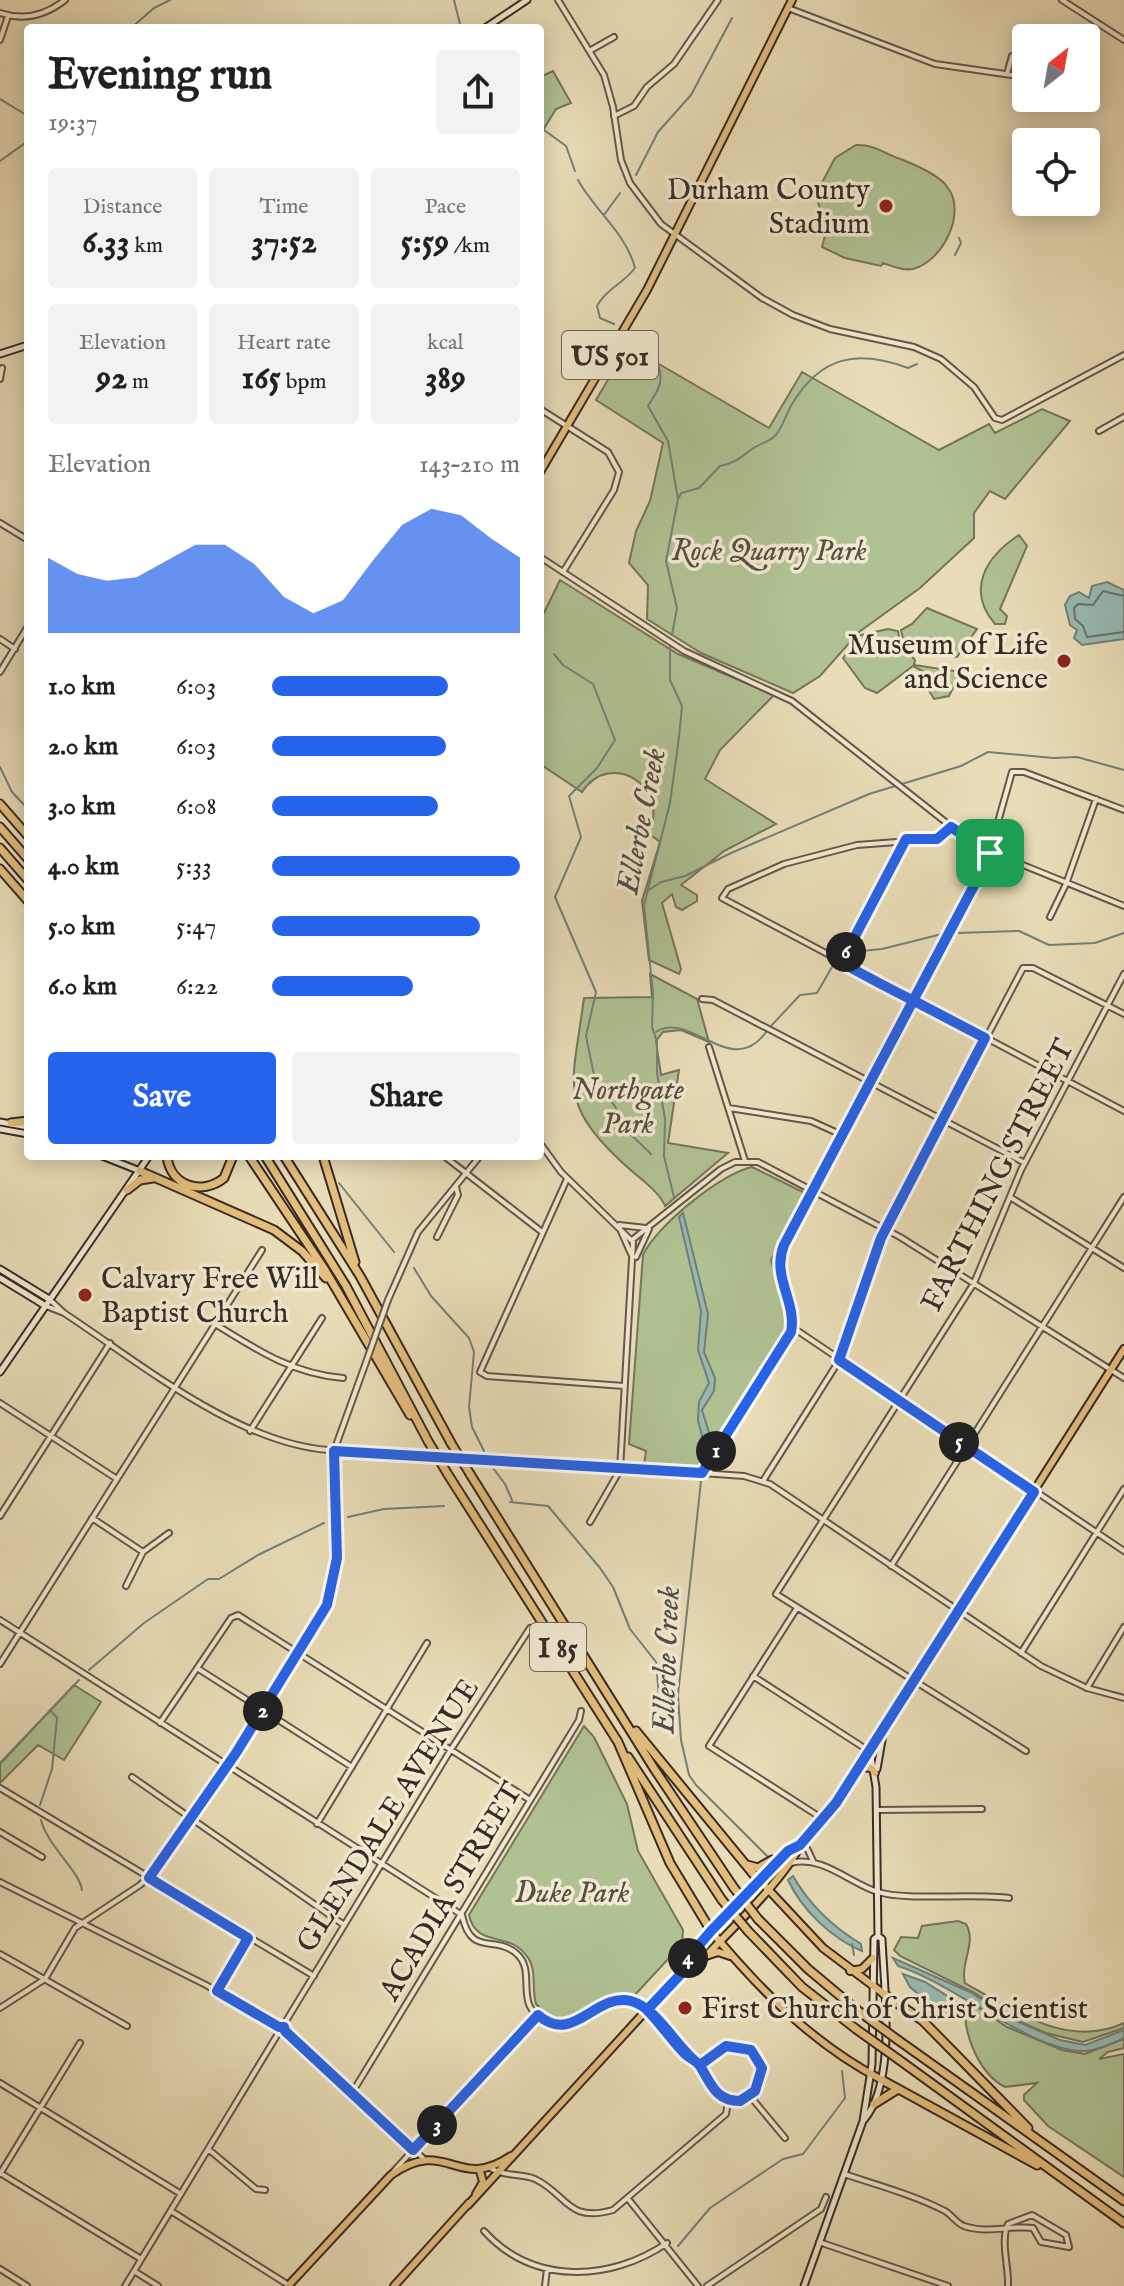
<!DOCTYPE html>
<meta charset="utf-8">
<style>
:root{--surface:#fff;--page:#f2f2f2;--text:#202124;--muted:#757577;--accent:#2563eb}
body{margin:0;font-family:"IM FELL English",serif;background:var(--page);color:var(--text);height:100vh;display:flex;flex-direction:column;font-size:30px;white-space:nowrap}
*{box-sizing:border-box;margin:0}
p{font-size:26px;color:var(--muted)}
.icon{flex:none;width:44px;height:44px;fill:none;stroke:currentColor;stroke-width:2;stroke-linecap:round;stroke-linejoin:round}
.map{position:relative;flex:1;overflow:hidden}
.side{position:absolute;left:24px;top:24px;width:520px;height:1136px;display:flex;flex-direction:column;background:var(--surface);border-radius:8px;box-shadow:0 4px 20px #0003}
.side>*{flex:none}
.needle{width:52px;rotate:31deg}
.controls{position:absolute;left:1012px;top:24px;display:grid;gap:16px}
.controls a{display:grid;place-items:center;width:88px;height:88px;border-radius:8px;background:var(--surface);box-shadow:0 4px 20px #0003;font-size:40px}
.pin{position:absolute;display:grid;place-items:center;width:68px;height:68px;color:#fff;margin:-34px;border-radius:16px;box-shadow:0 4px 12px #0006}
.km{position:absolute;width:40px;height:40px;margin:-20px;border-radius:50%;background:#222;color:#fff;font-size:22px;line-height:40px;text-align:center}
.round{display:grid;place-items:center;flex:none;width:84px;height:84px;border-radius:8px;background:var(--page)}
.head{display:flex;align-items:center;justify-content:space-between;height:136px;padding:0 24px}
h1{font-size:44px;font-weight:700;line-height:60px}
.stats{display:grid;grid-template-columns:repeat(3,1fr);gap:12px;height:136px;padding:8px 24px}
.stats div{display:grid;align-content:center;border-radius:8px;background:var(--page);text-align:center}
.stats b{font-size:34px;font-weight:700}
.stats small{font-size:22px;font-weight:400}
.stats p{font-size:22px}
.chart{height:224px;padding:16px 24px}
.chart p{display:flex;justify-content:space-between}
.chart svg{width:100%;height:144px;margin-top:8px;fill:var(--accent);opacity:.7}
.action{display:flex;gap:16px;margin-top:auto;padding:16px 24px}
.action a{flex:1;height:92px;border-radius:8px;background:var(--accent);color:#fff;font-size:32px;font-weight:700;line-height:92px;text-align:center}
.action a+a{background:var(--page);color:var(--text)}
ul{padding:0 24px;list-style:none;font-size:26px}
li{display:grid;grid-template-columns:128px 96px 1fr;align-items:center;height:60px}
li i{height:20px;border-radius:10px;background:var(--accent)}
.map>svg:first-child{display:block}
.green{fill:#b0c293;stroke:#74765c;stroke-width:2}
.water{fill:#98bbb3;stroke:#71817b;stroke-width:2}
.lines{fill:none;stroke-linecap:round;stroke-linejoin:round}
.shore{stroke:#68736c;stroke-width:2}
.stream{stroke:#71817b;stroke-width:2}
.minor-casing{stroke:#64584a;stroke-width:8}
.tertiary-casing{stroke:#64584a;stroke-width:8}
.secondary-casing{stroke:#372b26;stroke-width:9}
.primary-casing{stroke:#372b26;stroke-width:10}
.trunk-casing{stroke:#372b26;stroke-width:10}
.motorway-casing{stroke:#372b26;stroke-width:11}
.minor{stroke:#f1e9d0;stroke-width:4}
.tertiary{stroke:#f1e9d0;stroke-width:4}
.secondary{stroke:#f1e9d0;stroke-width:5}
.primary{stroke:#e4be7c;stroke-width:6}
.trunk{stroke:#e4be7c;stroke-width:6}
.motorway{stroke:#e4be7c;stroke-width:7}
.tertiary-bridge-casing{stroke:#64584a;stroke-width:8;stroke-linecap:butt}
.motorway-bridge-casing{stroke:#372b26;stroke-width:11;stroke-linecap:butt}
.tertiary-bridge{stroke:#f1e9d0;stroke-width:4}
.motorway-bridge{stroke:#e4be7c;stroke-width:7}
.route-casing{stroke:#fff;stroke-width:16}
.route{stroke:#2563eb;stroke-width:10}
.poi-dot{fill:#8f2418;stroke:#f1e9d0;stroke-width:3}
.labels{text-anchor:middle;stroke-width:7;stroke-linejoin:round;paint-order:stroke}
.shield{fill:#f1e9d0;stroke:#6f6459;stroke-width:2}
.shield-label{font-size:28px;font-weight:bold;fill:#372b26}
.poi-label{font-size:30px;fill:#372b26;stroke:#f1e9d0;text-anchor:end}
.park-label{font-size:30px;font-style:italic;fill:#555141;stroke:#f1e9d0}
.street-label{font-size:30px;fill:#372b26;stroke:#f1e9d0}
.water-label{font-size:32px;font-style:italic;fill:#4f4f49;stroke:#f1e9d0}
</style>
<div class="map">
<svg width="1124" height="2286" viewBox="0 0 1124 2286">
<rect width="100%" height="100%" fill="#e9ddb7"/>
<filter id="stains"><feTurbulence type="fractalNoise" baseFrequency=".0025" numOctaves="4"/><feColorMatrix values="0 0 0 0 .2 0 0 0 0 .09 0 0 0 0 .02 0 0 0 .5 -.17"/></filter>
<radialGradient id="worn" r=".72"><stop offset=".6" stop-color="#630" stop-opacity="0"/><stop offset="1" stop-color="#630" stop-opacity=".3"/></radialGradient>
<path class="green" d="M553,71L571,103L556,109L543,130L540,128V77Z
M856,145C875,144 886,155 903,160C913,164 940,175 948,188C967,213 942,262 913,269C903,271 892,266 883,263L881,266L845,258L822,247L826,232L816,194L835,158Z
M628,346L769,428L802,372L939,450L989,424L995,433L1042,409L1070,421L1005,499L990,491L974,513V538L920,588L859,632L820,676L793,693L701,653L647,619L648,585L629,563L636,531L650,501L663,443L596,400Z
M1019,535L1027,546L1000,609L1007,616L1005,624H995C965,589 987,556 1019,535Z
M560,580L678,654L774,695L720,750L705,779L776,824L724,851L681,885L697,895V901L682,910L676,907L672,894L662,903L681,969L679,974L649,960L642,901L660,842L648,833C672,788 611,748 582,792L540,764V621Z
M927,608L977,629L957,657L909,647L904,643L901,630L912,624Z
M888,629L898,631L900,642L915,660L914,665L961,672L949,696L934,699L926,686L924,672L913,666L877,693L865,688L843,658L861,635Z
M650,974L697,999L709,1042L681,1030L663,1032L656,1041L661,1075L679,1070L668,1143L728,1153L665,1206C659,1191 638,1177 626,1166C556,1102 573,1084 584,998L652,997Z
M752,1167L807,1194L771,1260L788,1319V1334L705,1462L696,1468L644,1465L646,1451L629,1444L643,1255C656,1226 722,1173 752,1167Z
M74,1685L101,1702L64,1760L38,1745L0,1783V1764Z
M584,1726L594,1737L627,1804L638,1851L683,1930L682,1944L634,1996C594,1987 570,2044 536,2004C531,1987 538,1969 526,1955C508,1931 476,1948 469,1915Z
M958,1921L966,1924C977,1943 960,1962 965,1983C1012,2009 1068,2050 1124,2023V2028L1083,2042L1046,2033L1011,2018L975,1993L900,1956L894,1950L901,1937L918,1938L922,1926Z
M967,2000L1007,2027L1062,2050L1085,2054L1124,2039V2048L1108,2052L1099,2059L1124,2054V2177L1048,2126L1024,2100V2095L1037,2083L1005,2087C977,2073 959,2024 967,2000Z"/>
<path class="water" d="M1107,582L1124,590V639L1082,645L1074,638L1077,630L1070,625L1065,605L1070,596L1079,592L1089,598L1092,586Z
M683,1213L708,1314L704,1352L715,1378L714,1391L702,1410L712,1442L705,1448L698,1420L699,1402L709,1383L698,1350L701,1311L679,1217Z
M793,1876C809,1904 833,1927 861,1944L862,1951C831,1938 802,1910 788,1880Z
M893,1958L972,1993L1007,2017L1060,2040L1085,2045L1124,2030V2038C1111,2044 1097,2051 1083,2051C1031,2051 953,1983 898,1966Z
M903,1974L925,1982L960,2004L948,2016L944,2015L910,1987Z"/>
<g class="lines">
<path class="shore" d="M1124,596L1103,591L1093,605L1078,604L1074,608L1075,619L1083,626L1087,637L1124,632"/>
<path class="stream" d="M454,0L461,28
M131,28L154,8L170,0
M0,99L28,116
M540,127L566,146L575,171
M0,161L28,141
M636,175L658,132L691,95L732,18
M578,180C595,211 626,233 635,268C624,283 606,289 597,306L600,318L614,324
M604,215L620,193
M955,255L961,243L959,238
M638,337C651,346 663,366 660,383C659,390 652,399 648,406L668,441L678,499L666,561L677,608L672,635
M679,498L681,493L699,488L720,466C734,464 741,457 752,449C759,444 768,442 774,437C782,430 786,414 792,404C821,356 857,349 908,368L917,364
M670,647V680L682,706L679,737L670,803L644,905L653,993L652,1027L657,1042V1073L665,1119L664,1156L674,1197
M554,654L563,665L593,684L615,740L597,768L569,796L581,837L555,897L596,992L586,1036L596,1085L615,1106L623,1127L651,1154
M0,767L12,792L28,809
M646,892L661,882L685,876L731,853L869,794L961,766L988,752L1053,758L1077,757L1124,770
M957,933L1019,931L1049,945L1095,943L1124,933
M849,960L861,951L882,949L942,934
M771,1026L800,995L817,993L832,967
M656,1032C690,1010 732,1080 766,1032
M339,1183L394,1252
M414,1268L431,1296L469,1338L474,1352L469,1407L472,1427L484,1451
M493,1468L505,1484L512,1500
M701,1481L678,1695L681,1740L689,1775L696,1785L768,1857
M510,1502L548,1506L600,1568L613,1587L630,1629L656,1662L659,1696L678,1713
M348,1517L384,1509L444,1506
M89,1670L144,1623L208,1579H219L258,1555L324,1523
M0,1763L79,1680
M40,1805L52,1769L57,1718L51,1711
M41,1820C48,1847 79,1870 82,1890
M852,1944L854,1955
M678,2246L710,2208L783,2159L803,2154L845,2098L842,2071"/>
<g class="minor-casing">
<path id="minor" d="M788,8L935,64L1026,77
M0,13C24,21 46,15 65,0
M0,40L8,16
M591,50L614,37
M1007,74L1012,56H1026
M614,116L634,106L647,87L674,64L718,0
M0,379L2,368
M540,409L608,452L619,472L614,490L563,572
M1099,431L1124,417
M0,639L15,649
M0,672L28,626
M951,827L937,839L857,845L784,864L728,889L722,898L1124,1111
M1050,917L1066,884L1096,799
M841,963L906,839
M702,999L713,1000L1025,1163
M709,1047L745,1161
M729,1108L811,1121L842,1135
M540,1143L561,1172L633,1242L620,1470L590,1522
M444,1156L542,1232
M567,1179L480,1372L487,1376L624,1386
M1010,1197L1124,1268
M619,1225L646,1228
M620,1229L631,1254
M437,1237L458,1195L456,1187
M632,1240L721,1169L735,1162H758L900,1237L1124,1378
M636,1257L649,1229
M215,1324C257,1350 293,1374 343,1378
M792,1327L1124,1551
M0,1403L117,1479
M250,1431L322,1318
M703,1473L789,1337C799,1307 771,1279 783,1248L987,861L1012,772H1024L1124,810
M763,1481L835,1367L881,1238L1023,968H1033L1124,1014
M0,1516L110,1343
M92,1518L143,1552
M891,1566L1124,1197
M126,1586L143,1552L169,1533
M797,1608L709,1746L823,1819
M0,1620L462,1915C471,1958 495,1934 517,1954C538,1973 511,2007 548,2022C585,2037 602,1986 639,2004C663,2016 678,2049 700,2065
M1021,1653L1124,1489
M0,1664L262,1250
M197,1668L352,1767
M753,1676L869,1751
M1087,1688L1124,1627
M160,1723L231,1618L238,1615L530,1800
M1026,1751L776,1594L974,1283L1021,1170L1124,974
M132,1777L344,1925
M0,1788L314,1976
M877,1810L982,1809
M317,1824L427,1643
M0,1832L42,1857
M804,1842L813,1861
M791,1863C823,1855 849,1883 878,1892C907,1901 973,1893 1009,1898
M0,1954L127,2026
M217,1991L248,1938
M283,2026L450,1751L530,1628
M735,2044L756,2054L761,2078L750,2096L728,2101L702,2076L700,2065L720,2048Z
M0,2083L181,2194
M352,2093L579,1720L581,1711
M750,2096L785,2138
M208,2149L256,2189L265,2190
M413,2150L538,2015
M492,2169C506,2177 521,2173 535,2179C568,2195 567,2223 613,2210L726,2114L728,2101
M0,2173L141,2259
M0,2174L80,2043
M844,2174C877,2185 914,2195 945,2211C952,2215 956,2223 964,2226C987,2234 1010,2225 1033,2228L1041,2242L1069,2247L1066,2235L1032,2215L1008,2224C1000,2242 1009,2266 1008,2286
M629,2200L698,2286
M171,2211L290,2286
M484,2231C533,2285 610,2282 667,2243
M819,2242L948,2286
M134,2271L158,2286
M125,2286L279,2032
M545,2286L547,2269
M707,2286L821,2209L826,2197"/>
</g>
<g class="tertiary-casing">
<path id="tertiary" d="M558,0L604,75L613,107L621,160L630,183L661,224L762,298L793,315L830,329L914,347L941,359L974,387L995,418L1002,420L1124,355
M1062,0L1124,40
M0,523L28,540
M540,557L684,651L792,701L976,846L1124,906
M49,1299L64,1313
M388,1300L418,1232L480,1156
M46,1306L64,1313C140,1363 237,1443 328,1450L702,1473L744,1476L770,1484L1041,1666L1087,1688L1124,1698
M0,1882L206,1985L279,2027
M0,2008L45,1979L75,1928L140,1885L156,1870L236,1753L327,1605L337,1558L334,1451L365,1365
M280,2026L284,2027V2032H279Z
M285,2031L423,2158
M393,2172L413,2150
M0,2269L27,2286"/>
</g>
<g class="secondary-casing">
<path id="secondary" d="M485,28L527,0
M0,354L28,345
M0,1122L28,1127
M0,1129L28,1134
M102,1156L140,1171
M0,1269L49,1299
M0,1278L44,1305
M0,1372L149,1156
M877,1769L884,1729
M864,2120C897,2080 884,1989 882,1939L878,1936
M804,2286L863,2121L872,2064L874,1939L878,1936L876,1787L870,1751"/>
</g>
<g class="primary-casing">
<path id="primary" d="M860,1767L871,1768L875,1773
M765,1886L823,1948L884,1994
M711,1931C760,1990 813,2044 882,2080
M706,1956L718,1952L730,1956
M850,1971L862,1969L873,1958
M680,1975C692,1938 759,1881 788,1851L800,1845L836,1803L1124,1349
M476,2194L483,2182L480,2171
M468,2205L664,1991L680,1975L691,1971C719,1942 786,1878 800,1845
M288,2286L391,2175C448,2135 456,2193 511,2156
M394,2286L469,2203"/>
</g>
<g class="trunk-casing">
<path id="trunk" d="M540,472L647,290L792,0"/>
</g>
<g class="motorway-casing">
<path id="motorway" d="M0,804L28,836
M0,827L28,859
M0,848L28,880
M0,869L28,901
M11,1123L28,1121
M167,1156C170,1186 202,1196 224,1178L233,1156
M249,1156L325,1270L410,1415
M265,1156L346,1286L428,1441
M284,1156L360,1276L451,1443
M323,1156L355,1262
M140,1171L274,1230L302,1251L326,1278
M127,1190L140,1180L153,1178
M447,1473L618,1742L670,1863L711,1931
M470,1474L655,1770L734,1888
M636,1731L759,1881
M628,1757L722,1900
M747,1865L758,1868L772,1860L777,1863
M758,1919L808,1969L857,2010
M748,1931L802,1987L856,2029
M884,1994L923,2021L1028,2128
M898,2040L1124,2201
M898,2059L1124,2223
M882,2080L1037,2165
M874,2104L898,2089"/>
</g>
<use href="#minor" class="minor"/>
<use href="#tertiary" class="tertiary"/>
<use href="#secondary" class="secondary"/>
<use href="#primary" class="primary"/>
<use href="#trunk" class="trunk"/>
<use href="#motorway" class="motorway"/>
<g class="tertiary-bridge-casing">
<path id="tertiary-bridge" d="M365,1365L388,1300"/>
</g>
<g class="motorway-bridge-casing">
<path id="motorway-bridge" d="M428,1441L447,1473
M451,1443L470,1474
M734,1888L758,1919
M722,1900L748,1931
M857,2010L898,2040
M856,2029L898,2059"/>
</g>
<use href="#tertiary-bridge" class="tertiary-bridge"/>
<use href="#motorway-bridge" class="motorway-bridge"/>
</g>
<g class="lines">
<g class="route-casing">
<path id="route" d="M990,853L987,861C919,989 852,1118 784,1245C771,1277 797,1301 791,1332L702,1473L334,1451L337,1558L327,1605L236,1753L149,1878L248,1938L217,1991L279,2027H284L285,2031L413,2150L538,2015C574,2046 595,1992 631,2001C659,2009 676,2048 700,2065L726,2046L751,2050L762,2068L755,2091L740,2101C715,2101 711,2083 700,2066C697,2061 689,2058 685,2054C671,2040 661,2024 647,2010L680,1975L683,1964L711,1931L788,1851L800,1845L836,1803L1034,1492L839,1360L881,1238L985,1038L920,1004C894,991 869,978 844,964L841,963L906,839H937L951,827L990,853"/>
</g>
<use href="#route" class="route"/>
</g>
<g class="poi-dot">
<circle cx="886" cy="206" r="8"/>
<circle cx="1064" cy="661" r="8"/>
<circle cx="85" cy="1295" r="8"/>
<circle cx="685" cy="2008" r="8"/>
</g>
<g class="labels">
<g class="shield">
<rect x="562" y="331" width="96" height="48" rx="6"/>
<rect x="530" y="1623" width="56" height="48" rx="6"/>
</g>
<g class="shield-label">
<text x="610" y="365">US 501</text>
<text x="558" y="1657">I 85</text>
</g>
<g class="poi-label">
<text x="870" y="199">Durham County<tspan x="870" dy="34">Stadium</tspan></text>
<text x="1048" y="654">Museum of Life<tspan x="1048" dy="34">and Science</tspan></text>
<text x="101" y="1288" text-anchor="start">Calvary Free Will<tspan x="101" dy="34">Baptist Church</tspan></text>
<text x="701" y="2018" text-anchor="start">First Church of Christ Scientist</text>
</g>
<g class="park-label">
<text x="769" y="560">Rock Quarry Park</text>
<text x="628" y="1099">Northgate<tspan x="628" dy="34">Park</tspan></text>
<text x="572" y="1902">Duke Park</text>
</g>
<g class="street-label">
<text transform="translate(997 1175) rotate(-63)" y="10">FARTHING STREET</text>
<text transform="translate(387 1815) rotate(-58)" y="10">GLENDALE AVENUE</text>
<text transform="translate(450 1891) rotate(-59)" y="10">ACADIA STREET</text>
</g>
<g class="water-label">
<text transform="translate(640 821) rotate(-79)" y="11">Ellerbe Creek</text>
<text transform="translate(665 1660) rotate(-88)" y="11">Ellerbe Creek</text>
</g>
</g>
<rect width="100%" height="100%" filter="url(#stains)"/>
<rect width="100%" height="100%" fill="url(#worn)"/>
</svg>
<div class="controls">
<a><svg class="needle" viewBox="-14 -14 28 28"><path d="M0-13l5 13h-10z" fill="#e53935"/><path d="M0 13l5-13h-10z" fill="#757577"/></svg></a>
<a><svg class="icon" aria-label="locate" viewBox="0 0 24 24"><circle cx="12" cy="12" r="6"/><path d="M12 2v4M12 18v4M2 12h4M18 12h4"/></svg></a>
</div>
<div class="pin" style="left:990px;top:853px;background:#1e9e55"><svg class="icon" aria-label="arrive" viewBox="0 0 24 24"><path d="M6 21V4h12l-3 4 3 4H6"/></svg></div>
<b class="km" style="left:716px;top:1451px">1</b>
<b class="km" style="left:263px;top:1711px">2</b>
<b class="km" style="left:437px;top:2125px">3</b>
<b class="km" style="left:688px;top:1958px">4</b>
<b class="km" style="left:959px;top:1442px">5</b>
<b class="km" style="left:846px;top:952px">6</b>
<section class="side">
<div class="head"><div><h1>Evening run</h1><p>19:37</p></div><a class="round"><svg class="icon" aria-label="share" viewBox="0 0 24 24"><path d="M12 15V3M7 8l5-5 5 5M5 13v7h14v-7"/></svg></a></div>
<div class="stats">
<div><p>Distance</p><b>6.33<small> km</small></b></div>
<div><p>Time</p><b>37:52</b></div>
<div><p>Pace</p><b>5:59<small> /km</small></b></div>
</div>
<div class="stats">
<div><p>Elevation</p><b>92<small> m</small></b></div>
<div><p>Heart rate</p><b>165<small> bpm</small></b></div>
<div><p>kcal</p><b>389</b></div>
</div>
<div class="chart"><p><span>Elevation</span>143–210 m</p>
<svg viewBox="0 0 160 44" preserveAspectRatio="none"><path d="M0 44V21L10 26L20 28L30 27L40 22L50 17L60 17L70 23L80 33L90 38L100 34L110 22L120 11L130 6L140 8L150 15L160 21V44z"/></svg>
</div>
<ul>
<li><b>1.0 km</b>6:03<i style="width:71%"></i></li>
<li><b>2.0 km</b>6:03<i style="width:70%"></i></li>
<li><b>3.0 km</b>6:08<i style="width:67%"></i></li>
<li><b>4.0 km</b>5:33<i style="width:100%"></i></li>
<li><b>5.0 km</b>5:47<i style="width:84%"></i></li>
<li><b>6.0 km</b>6:22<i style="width:57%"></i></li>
</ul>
<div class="action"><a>Save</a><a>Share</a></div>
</section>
</div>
